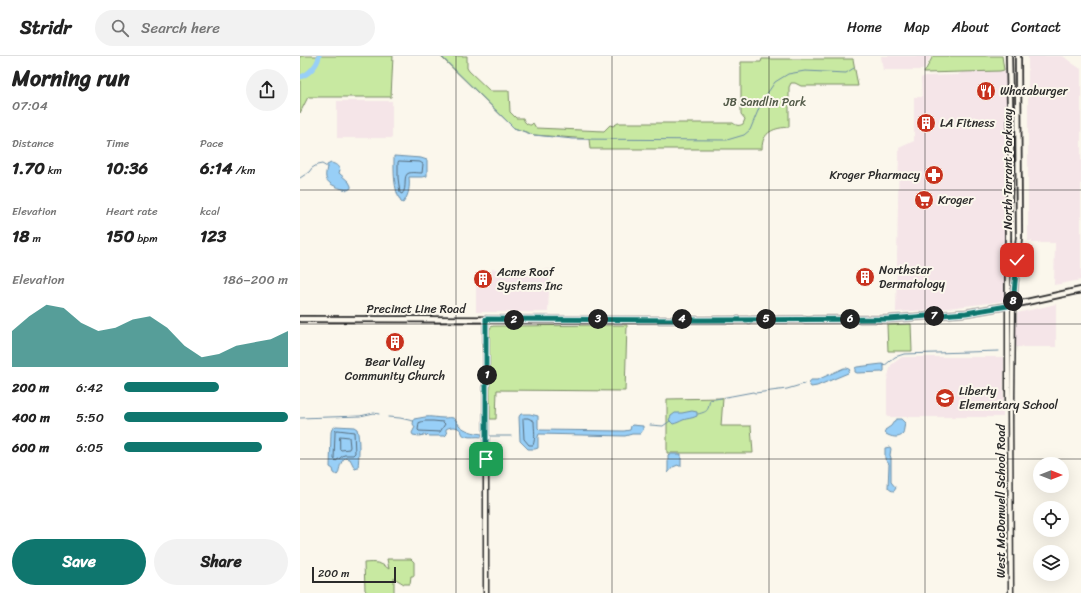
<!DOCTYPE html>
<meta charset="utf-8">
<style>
:root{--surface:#fff;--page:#f2f2f2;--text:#222;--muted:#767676;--line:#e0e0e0;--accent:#0f766e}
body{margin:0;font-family:Sriracha,sans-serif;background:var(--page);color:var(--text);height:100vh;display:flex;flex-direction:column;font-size:15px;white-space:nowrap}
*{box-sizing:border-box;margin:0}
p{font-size:13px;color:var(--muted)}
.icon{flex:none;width:22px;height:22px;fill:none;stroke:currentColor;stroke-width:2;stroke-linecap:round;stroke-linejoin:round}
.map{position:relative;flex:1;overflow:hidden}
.drawer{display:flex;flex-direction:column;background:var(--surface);width:300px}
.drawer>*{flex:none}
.needle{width:26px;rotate:90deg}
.tools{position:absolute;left:733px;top:401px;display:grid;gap:8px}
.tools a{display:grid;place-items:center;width:36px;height:36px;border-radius:50%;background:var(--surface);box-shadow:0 4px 16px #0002;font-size:20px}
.scale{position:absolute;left:12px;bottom:10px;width:84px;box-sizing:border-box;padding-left:4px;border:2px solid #2b2b2b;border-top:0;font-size:11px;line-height:14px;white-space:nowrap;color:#2b2b2b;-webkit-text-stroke:3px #fbf7ec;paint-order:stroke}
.pin{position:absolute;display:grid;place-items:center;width:34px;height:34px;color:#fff;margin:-17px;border-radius:8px;box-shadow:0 2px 6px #0006}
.km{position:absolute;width:20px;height:20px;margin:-10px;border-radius:50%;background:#222;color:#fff;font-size:11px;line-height:20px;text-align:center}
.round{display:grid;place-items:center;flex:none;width:42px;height:42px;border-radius:21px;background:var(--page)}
.summary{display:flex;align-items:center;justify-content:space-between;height:68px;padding:0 12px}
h1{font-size:22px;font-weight:700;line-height:30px}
.metrics{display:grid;grid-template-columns:repeat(3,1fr);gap:6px;height:68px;padding:4px 12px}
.metrics div{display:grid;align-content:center}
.metrics b{font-size:17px;font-weight:700}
.metrics small{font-size:11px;font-weight:400}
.metrics p{font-size:11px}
.chart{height:112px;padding:8px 12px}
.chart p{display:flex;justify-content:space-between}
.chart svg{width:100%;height:72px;margin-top:4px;fill:var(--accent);opacity:.7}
.action{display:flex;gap:8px;margin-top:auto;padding:8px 12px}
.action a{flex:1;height:46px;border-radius:24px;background:var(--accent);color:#fff;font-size:16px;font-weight:700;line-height:46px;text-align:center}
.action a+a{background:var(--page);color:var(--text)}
ul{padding:0 12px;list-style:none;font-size:13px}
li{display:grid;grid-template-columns:64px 48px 1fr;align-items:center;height:30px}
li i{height:10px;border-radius:5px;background:var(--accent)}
header{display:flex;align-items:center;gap:24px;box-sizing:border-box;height:56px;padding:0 20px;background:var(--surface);border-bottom:1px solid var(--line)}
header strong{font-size:19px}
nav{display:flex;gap:22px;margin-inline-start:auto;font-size:14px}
.search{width:280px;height:36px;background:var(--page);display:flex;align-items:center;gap:10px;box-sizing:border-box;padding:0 14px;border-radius:22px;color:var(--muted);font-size:15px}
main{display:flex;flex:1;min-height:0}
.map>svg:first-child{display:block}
.built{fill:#f5e5e8}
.green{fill:#c8e9a1;stroke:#7a8a66}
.water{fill:#98cff7;stroke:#6c8da5}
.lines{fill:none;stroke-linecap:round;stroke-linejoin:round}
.shore{stroke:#576d7d;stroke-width:1}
.stream{stroke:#6c8da5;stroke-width:1}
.river{stroke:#98cff7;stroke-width:5}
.secondary-casing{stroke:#2b2b2b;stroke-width:7}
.primary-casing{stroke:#2b2b2b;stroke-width:8}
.secondary{stroke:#fbf7ec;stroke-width:4}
.primary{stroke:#fbf7ec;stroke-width:4.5}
.route-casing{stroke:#fff;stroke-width:8}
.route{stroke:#0f766e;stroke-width:5}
.grid{fill:none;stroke:#2b2b2b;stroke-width:1;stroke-opacity:0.55}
.labels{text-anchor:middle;stroke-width:4;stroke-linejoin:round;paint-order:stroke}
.poi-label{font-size:12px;fill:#2b2b2b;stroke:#fbf7ec;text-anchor:start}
.park-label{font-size:12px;fill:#525a48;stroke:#fbf7ec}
.street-label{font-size:12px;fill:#2b2b2b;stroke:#fbf7ec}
</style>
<header>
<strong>Stridr</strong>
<div class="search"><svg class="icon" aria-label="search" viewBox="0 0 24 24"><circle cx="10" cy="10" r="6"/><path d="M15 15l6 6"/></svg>Search here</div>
<nav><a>Home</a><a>Map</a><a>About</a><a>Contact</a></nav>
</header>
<main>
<section class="drawer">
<div class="summary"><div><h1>Morning run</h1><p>07:04</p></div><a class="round"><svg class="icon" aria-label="share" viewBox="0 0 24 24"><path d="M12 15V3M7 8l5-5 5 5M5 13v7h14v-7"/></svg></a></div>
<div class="metrics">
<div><p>Distance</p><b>1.70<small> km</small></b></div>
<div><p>Time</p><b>10:36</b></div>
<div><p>Pace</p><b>6:14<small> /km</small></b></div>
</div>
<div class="metrics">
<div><p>Elevation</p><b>18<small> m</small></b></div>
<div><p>Heart rate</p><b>150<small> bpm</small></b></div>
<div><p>kcal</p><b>123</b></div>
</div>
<div class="chart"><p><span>Elevation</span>186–200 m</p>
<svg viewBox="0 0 160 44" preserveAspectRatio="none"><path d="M0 44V22L10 13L20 6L30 8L40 17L50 22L60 20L70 15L80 13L90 20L100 31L110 38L120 36L130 31L140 29L150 27L160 22V44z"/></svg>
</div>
<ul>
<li><b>200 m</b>6:42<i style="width:58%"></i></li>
<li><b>400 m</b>5:50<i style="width:100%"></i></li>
<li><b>600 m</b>6:05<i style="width:84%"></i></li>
</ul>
<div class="action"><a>Save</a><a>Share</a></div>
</section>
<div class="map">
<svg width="781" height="537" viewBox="0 0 781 537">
<rect width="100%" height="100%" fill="#fbf7ec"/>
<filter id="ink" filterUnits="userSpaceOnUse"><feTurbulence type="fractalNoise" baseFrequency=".025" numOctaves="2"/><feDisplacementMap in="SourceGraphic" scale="8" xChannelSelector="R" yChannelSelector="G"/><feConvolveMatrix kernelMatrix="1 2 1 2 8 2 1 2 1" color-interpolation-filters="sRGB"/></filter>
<g filter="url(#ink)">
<path class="built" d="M581,0H631L623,14H583Z
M728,0H763L772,7L781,13V224L754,229L755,187H732V185H728Z
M706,15L707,130L705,163V243L702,245L698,246L631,254L596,256L599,92L614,85V41H622L621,22L625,20L658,19L662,16Z
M37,45H92V82H37Z
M192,213H250L248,256H176V217H192Z
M756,248V291H717L715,290L717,257Z
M602,301H704L703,361H587V324L591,309Z"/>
<path class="green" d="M0,0H93L91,41H8L0,57Z
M140,0H167V12L169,15L190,35H209L210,56L216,62H223C224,66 227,69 231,69L233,67L236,72L304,75L310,69L313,70L318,67H433C437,70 439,70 443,68L445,63L441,58V6H461L462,3H553L558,30H501L495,27H491L489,31V71C475,72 462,75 462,93H290L289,83L234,79L214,72Z
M633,0H702L704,14L700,15L624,17Z
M611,268L612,295H588L587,269Z
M327,269L325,335L197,334L196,363H190L189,274L191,271L193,270Z
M423,342L421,370H451L453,397H367V343Z
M87,503H111L114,506V520H111L110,528H104L94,522V537H68L65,534L64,507C75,506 80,506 89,513Z"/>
<path class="water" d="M94,100L121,102L127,104V120L123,121H109C110,131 109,139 103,147L101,146C93,132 94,116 94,100Z
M31,107C36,108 38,110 40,114L39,117L49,126L51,130V132L48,134C41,133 28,129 26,122C25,118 27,113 27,109Z
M582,308L584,309V315L582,316L557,317L555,316V312L557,311Z
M544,312H547L550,314L548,317L517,330L511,331L509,328L511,324H517Z
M392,355L397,356V360C391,363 388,362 383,364C379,366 377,367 373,368L369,364L371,360L375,357H382Z
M221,358H230L238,360V372L240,374L324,375L330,374L331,370L332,369L343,370V374L340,378H332L325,380L239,378L238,381V392L235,393H228L220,385L219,361L220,359Z
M125,361C131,360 137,362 144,362C147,362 150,361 153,362C156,363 157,366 159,369C165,375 174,377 182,378V381C177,380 170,382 165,380C162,379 163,378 161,375C158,370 151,370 146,373V375L147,378L145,380H130L124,379L119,380L113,379L112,377L115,371L113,368L114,363Z
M597,363H601L605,367L603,378C599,383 591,381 586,378L585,374L591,370L595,364Z
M36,370L54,371L57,373C60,383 59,401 58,412L55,413L50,403L45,402C40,406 40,412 38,418L37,419L34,417L33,413L30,411L31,376L32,373Z
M590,391L591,393L590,399L591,402V426L596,432L594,435C592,435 590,434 588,432L589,408L585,403V392Z
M369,398H381V410H379L378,409L373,411L368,417V399Z"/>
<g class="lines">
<path class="shore" d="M99,105L120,106L123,108L122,117C118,117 113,116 109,117C102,119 108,132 102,138L100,137L98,122V107Z
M224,362H228L234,365C234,373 236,382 233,389H229L224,383L223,364Z
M125,365H133L143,366L145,368L140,376L119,375L118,374L119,367Z
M38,374L54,376L55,397L53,399H44L36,405L34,403L35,377V375Z
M40,380L49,381L50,391L49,393L41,394L40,393Z"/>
<path class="stream" d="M141,0L214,72L234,79L273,83L427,84L444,79L450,74L462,45L475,26L488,18L505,15L546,17L554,12
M0,122L9,116L12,112L17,109L22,108L27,111
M584,310L595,301L604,298L699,295
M398,358C410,355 407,354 410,344C424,341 439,339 453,336L455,337L487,333L504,328
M88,361L100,362L113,365
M0,362L60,360L74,357L79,358
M350,369L363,370L370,365
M190,380H211"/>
<path class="river" d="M0,21C8,19 18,9 19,0"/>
<g class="secondary-casing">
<path id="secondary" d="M708,250V347L710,352
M186,263V537
M711,537L710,352L712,347L713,249"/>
</g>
<g class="primary-casing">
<path id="primary" d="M713,249L719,181L718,0
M708,250V169L711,95L709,0
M0,263L398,264L589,263L666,257L713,249L781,234"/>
</g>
<use href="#secondary" class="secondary"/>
<use href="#primary" class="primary"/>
</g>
</g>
<g class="lines" filter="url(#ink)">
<g class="route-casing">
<path id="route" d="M186,403V263L398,264L589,263L666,257L713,249L717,204"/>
</g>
<use href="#route" class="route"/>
</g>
<path class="grid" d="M156,0V537M312,0V537M469,0V537M625,0V537M0,134H781M0,268H781M0,403H781"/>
<defs>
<g id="restaurant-disc" transform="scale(1)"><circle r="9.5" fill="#c8321e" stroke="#fbf7ec"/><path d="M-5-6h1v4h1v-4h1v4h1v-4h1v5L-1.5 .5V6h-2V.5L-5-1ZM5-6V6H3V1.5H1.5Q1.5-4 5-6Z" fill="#fff"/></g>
<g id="building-disc" transform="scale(1)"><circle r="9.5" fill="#c8321e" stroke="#fbf7ec"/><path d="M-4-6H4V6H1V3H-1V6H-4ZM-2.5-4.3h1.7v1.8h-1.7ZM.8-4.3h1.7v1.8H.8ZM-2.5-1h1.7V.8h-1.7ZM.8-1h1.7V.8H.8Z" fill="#fff"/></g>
<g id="pharmacy-disc" transform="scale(1)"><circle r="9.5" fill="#c8321e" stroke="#fbf7ec"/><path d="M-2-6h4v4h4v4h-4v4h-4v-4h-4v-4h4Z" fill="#fff"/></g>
<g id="supermarket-disc" transform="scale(1)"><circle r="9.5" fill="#c8321e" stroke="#fbf7ec"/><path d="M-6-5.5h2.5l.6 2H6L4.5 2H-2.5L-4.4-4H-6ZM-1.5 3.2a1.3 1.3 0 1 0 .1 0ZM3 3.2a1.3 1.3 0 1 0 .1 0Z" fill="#fff"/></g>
<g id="school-disc" transform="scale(1)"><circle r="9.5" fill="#c8321e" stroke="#fbf7ec"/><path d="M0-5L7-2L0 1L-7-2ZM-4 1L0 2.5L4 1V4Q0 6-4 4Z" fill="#fff"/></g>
</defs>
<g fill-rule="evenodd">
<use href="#restaurant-disc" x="686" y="35"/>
<use href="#building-disc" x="626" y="67"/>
<use href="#pharmacy-disc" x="634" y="119"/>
<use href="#supermarket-disc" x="624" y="144"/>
<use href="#building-disc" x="565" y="221"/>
<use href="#building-disc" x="183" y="223"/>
<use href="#building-disc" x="95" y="286"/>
<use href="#school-disc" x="645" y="342"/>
</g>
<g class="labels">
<g class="poi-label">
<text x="700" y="39">Whataburger</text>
<text x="640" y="71">LA Fitness</text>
<text x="620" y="123" text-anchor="end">Kroger Pharmacy</text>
<text x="638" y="148">Kroger</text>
<text x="579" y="218">Northstar<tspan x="579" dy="14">Dermatology</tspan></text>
<text x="197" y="220">Acme Roof<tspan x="197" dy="14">Systems Inc</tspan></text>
<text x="95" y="310" text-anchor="middle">Bear Valley<tspan x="95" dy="14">Community Church</tspan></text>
<text x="659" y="339">Liberty<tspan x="659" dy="14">Elementary School</tspan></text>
</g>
<g class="park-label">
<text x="465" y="50">JB Sandlin Park</text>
</g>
<g class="street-label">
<text transform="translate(708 113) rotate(-90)" y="4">North Tarrant Parkway</text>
<text x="116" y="257">Precinct Line Road</text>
<text transform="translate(701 445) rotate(-90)" y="4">West McDonwell School Road</text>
</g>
</g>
</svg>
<div class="tools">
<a><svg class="needle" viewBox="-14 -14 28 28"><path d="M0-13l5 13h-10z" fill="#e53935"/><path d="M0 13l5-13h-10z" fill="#767676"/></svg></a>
<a><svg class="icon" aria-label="locate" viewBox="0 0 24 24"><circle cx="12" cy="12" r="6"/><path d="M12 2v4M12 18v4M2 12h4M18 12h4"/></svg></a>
<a><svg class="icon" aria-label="layers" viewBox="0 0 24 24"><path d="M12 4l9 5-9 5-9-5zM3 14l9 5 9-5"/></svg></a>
</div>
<div class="scale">200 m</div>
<div class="pin" style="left:186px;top:403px;background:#1e9e55"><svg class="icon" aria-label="arrive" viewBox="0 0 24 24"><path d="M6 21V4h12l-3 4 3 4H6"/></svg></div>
<div class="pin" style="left:717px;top:204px;background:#d93025"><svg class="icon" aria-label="check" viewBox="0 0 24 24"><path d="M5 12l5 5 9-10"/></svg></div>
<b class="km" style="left:187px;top:319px">1</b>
<b class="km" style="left:214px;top:264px">2</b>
<b class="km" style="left:298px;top:263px">3</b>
<b class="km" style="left:382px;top:263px">4</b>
<b class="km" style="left:466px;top:263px">5</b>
<b class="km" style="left:550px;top:263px">6</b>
<b class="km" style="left:634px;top:260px">7</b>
<b class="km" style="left:713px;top:245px">8</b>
</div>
</main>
